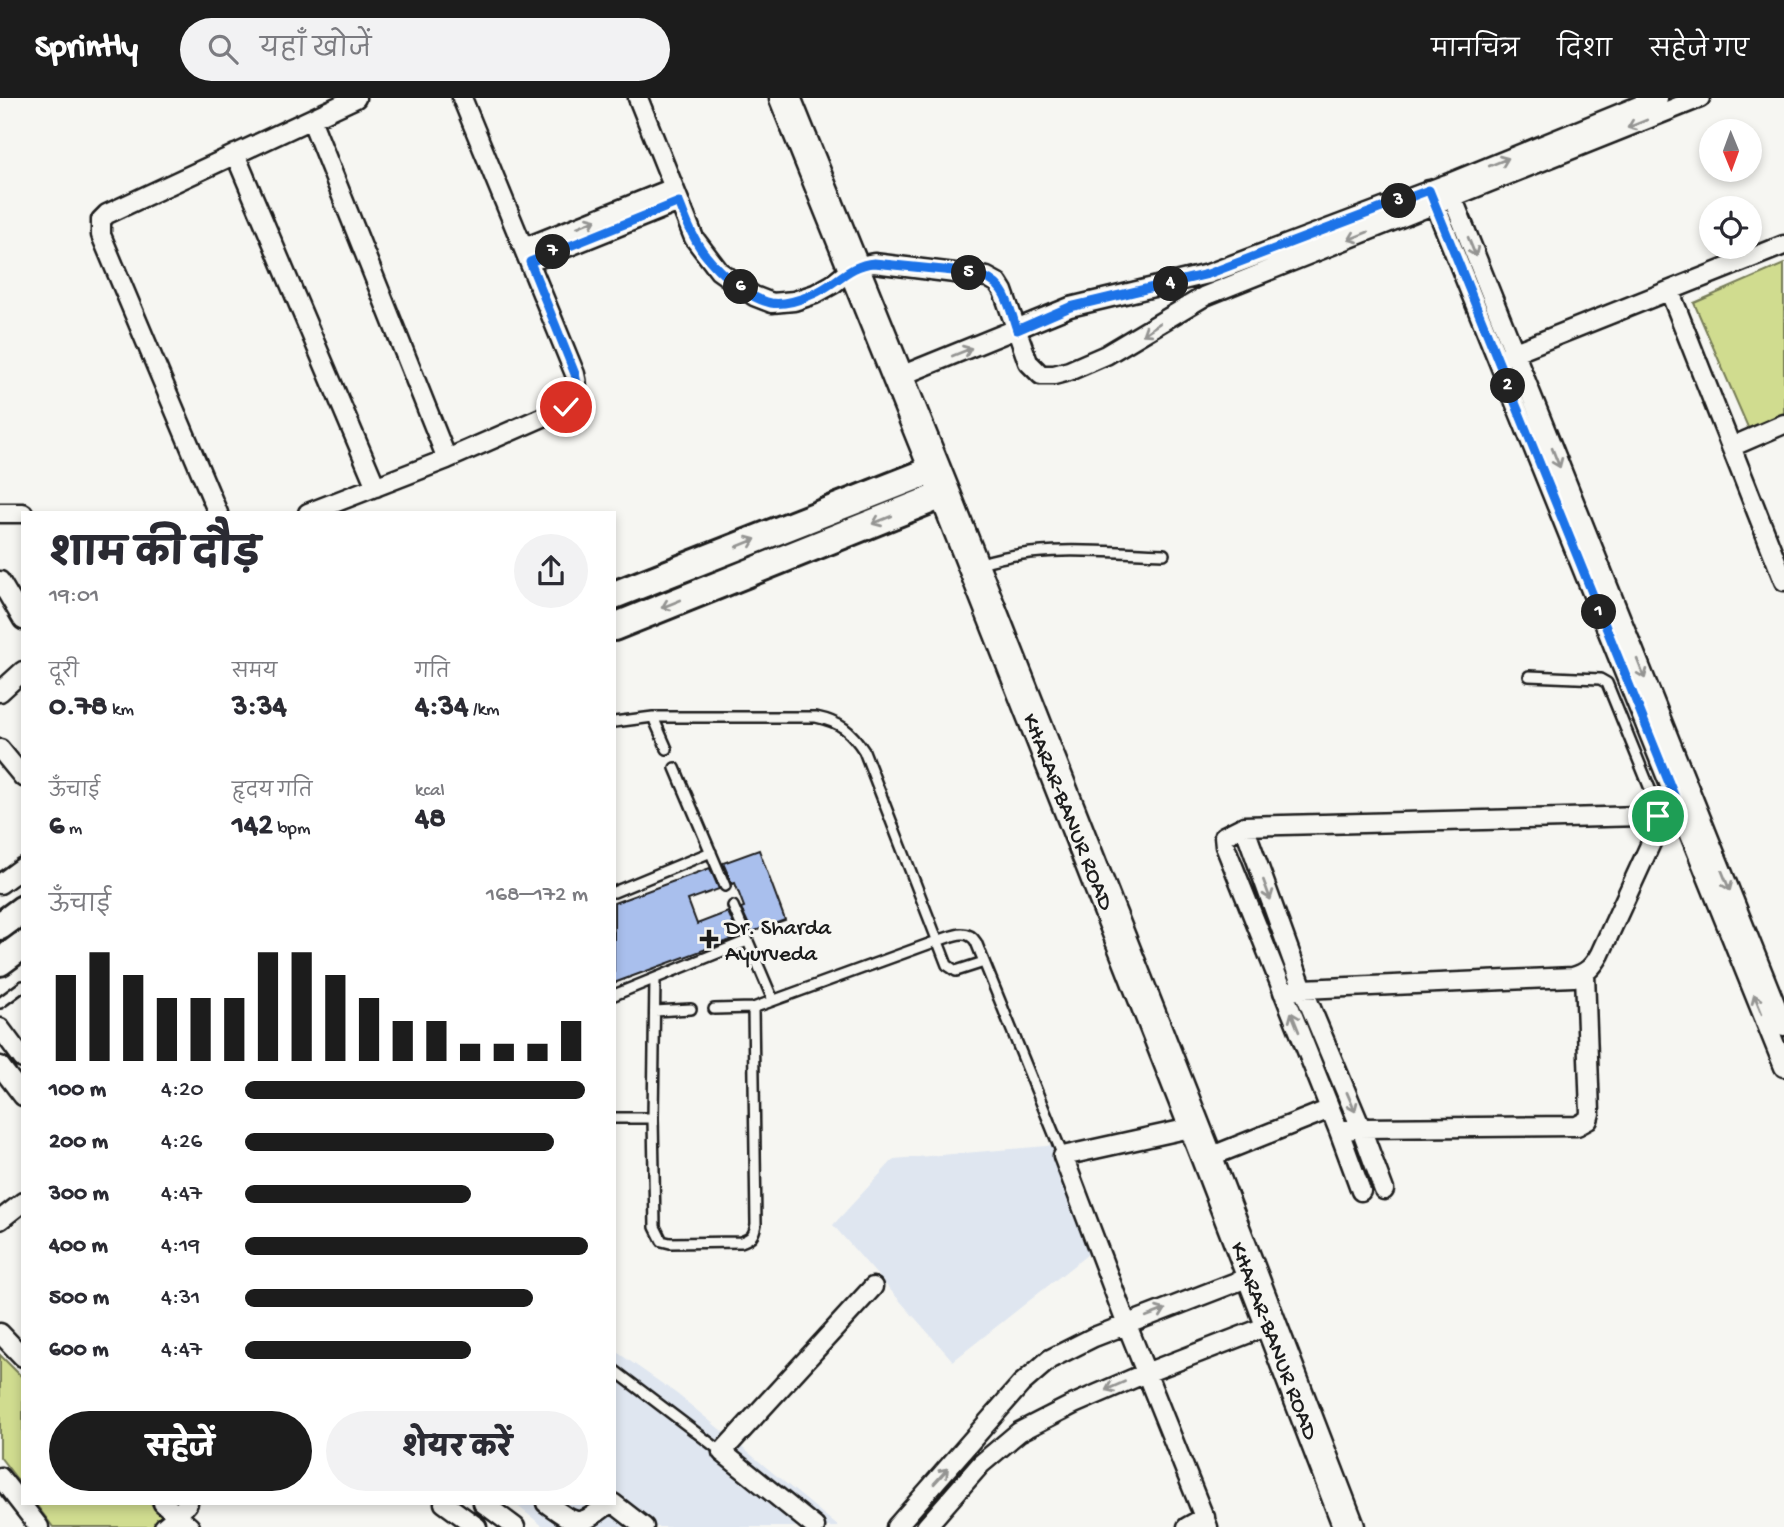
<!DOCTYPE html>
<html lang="hi">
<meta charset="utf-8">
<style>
:root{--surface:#fff;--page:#f2f2f3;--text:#2b2b33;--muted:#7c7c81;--accent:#1c1c1c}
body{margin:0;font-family:"Gochi Hand","Playpen Sans Deva",sans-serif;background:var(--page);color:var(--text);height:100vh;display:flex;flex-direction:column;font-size:26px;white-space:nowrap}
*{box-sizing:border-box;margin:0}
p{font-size:23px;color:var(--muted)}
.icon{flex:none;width:38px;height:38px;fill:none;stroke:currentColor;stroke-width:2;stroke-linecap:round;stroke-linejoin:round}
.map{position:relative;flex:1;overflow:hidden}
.panel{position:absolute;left:21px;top:413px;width:595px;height:994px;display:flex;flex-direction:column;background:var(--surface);border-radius:0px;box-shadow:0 4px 10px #0003}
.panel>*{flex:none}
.needle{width:46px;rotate:179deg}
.fabs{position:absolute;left:1699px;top:21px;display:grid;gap:14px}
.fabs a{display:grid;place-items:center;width:63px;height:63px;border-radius:50%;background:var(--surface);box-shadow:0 4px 10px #0003;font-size:35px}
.pin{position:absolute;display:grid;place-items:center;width:60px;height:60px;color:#fff;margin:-30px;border:4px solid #fff;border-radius:50%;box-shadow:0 2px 7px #0007}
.km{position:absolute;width:35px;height:35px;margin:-18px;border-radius:50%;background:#222;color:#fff;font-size:19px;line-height:35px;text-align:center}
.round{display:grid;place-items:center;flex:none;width:74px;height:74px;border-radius:37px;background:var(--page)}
.summary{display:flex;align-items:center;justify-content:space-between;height:119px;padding:0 28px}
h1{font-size:38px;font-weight:800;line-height:52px}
.metrics{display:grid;grid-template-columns:repeat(3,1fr);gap:10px;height:119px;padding:7px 28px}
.metrics div{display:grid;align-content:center}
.metrics b{font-size:30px;font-weight:800}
.metrics small{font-size:19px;font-weight:400}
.metrics p{font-size:19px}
.chart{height:196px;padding:14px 28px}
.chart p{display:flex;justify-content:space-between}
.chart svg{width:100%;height:126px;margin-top:7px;stroke:var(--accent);stroke-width:6}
.button{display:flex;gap:14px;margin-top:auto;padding:14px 28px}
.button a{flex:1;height:80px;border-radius:42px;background:var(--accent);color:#fff;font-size:28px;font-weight:800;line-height:80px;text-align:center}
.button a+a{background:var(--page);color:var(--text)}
ul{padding:0 28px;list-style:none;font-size:23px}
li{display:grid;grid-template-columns:112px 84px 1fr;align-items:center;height:52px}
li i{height:18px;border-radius:9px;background:var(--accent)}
header{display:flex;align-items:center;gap:42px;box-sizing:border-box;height:98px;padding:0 35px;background:var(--accent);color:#fff}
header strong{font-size:33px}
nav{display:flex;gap:38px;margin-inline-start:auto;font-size:24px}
.search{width:490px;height:63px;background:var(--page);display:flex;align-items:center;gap:18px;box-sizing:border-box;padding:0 24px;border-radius:38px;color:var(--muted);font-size:26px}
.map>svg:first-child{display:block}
.built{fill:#dfe6f0}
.green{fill:#d0dc8f;stroke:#767c56;stroke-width:2}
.building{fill:#a9bfed;stroke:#1c1c1c;stroke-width:2}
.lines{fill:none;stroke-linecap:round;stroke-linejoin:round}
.service-casing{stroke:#1c1c1c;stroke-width:14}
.minor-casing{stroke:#1c1c1c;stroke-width:23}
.secondary-casing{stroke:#1c1c1c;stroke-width:32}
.trunk-casing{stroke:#1c1c1c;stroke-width:35}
.service{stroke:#f6f6f2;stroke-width:9}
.minor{stroke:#f6f6f2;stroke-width:18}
.secondary{stroke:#f6f6f2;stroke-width:26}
.trunk{stroke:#f6f6f2;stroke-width:30}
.oneway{stroke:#949492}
.route-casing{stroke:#fff;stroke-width:14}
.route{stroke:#1a73e8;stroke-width:9}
.poi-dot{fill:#1c1c1c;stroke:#f6f6f2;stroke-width:2.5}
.labels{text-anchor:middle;stroke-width:6;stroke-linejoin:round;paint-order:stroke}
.street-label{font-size:23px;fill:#1c1c1c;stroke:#f6f6f2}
.poi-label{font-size:23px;fill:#1c1c1c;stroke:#f6f6f2;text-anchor:start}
</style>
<header>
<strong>Sprintly</strong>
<div class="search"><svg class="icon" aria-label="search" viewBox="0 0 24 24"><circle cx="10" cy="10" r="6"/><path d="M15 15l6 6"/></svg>यहाँ खोजें</div>
<nav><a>मानचित्र</a><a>दिशा</a><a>सहेजे गए</a></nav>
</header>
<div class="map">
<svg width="1784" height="1429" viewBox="0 0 1784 1429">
<rect width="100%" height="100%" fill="#f6f6f2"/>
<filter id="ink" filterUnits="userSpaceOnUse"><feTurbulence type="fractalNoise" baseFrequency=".0143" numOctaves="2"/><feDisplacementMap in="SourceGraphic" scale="14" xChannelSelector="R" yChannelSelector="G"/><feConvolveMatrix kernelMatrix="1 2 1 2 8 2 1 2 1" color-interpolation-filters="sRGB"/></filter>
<g filter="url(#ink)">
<path class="built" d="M1055,1045L1097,1149L953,1263L833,1127L894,1061L1047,1048Z
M614,1252L677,1296L839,1429H544L514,1405H614Z"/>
<path class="green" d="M1784,166V320L1750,334L1694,205Z
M0,1257L23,1280V1389L0,1359Z
M35,1405H150L169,1424L162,1429H53Z"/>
<path class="building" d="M759,752L785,822L752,834L741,810L744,809L735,785L732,786L723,765Z
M710,770L719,791L688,802L697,826L728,814L739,839L614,885V805Z"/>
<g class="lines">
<g class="service-casing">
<path id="service" d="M978,466C1039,446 1101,454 1164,456
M1529,578L1600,581L1607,585L1655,703L1658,718
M653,619L667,651
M614,624L653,619H816C840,624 851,633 864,653L947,867L956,873L984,864
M675,670L725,788
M614,794L711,754
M733,808L773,902
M614,897L747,843
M0,905L23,888
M714,911L753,910
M655,913L691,911
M614,1020H653L655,1129L662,1143L670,1145L741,1144C752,1140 754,1137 756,1126L753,910L937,843C951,839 967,829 976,844L1063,1058
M653,1020L655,881
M614,1272L722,1354"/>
</g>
<g class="minor-casing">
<path id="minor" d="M638,0L694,140L719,173L754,198L772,205L794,203L815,196L833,186L854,169L874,165L987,179L998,185L1003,193L1028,264L1041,277H1054L1069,273L1106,257L1205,198L1700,0
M311,21L447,361
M235,56L376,389
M1447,86L1784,928
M1429,92L1784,969
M524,150L673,90
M530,164L679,104
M1670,194L1784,483
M1505,258L1784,147
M898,279L1070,209L1208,176L1447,86L1658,0
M1731,349L1784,326
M0,415H23
M218,415L101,137V122L107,116L356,0
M308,415L447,361L566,309C577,298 579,291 575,276L462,0
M0,483L23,522
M0,594L23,573
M0,651L23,679
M1244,728L1303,891L1361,1030L1384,1092
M0,786L23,769
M1283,894L1303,891L1573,879C1587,875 1593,869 1600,856L1656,734L1658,718
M0,930L23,961
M0,968L23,998
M1195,1029L1063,1058L1127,1227L1208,1429
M1339,1033L1361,1030L1577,1028L1588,1022L1590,1015L1585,876
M1207,1060L1330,1011
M1361,1093L1339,1033L1225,748L1224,738L1244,728L1681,717
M0,1122L23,1104
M0,1235L23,1259
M0,1379L39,1429
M163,1405L190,1429
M444,1405L477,1429
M483,1405L515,1429
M546,1405C580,1429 578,1429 610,1405
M613,1405L644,1429
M164,1429L176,1419L188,1405
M815,1429L722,1354L873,1189
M896,1429L1021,1286L1050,1261L1094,1239L1252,1178
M926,1429L981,1366L1019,1334L1074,1306L1146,1275L1270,1227
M1187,1429L1205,1419"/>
</g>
<g class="secondary-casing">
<path id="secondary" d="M614,497L935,371
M614,529L945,396
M0,828L23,811
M0,864L23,847"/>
</g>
<g class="trunk-casing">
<path id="trunk" d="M785,0L945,396L1207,1060L1349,1429"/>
</g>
<use href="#service" class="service"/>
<use href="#minor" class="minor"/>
<use href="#secondary" class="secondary"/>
<use href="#trunk" class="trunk"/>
</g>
<defs><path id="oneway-shaft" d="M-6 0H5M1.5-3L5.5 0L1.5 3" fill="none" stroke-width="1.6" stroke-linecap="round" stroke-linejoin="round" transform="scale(1.75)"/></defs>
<g class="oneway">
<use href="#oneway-shaft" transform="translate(1637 26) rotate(158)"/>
<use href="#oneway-shaft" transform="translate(1499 64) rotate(-22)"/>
<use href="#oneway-shaft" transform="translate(587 125) rotate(-22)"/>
<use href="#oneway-shaft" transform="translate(1358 138) rotate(158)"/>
<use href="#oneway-shaft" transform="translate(1472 149) rotate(68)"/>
<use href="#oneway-shaft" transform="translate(1151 231) rotate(146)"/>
<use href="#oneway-shaft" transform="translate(962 254) rotate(-22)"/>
<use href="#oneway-shaft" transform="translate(1556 360) rotate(68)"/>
<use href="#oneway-shaft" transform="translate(882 422) rotate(158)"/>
<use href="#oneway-shaft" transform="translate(746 445) rotate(-22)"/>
<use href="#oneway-shaft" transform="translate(671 506) rotate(158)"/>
<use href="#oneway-shaft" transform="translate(1641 571) rotate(68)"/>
<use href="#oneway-shaft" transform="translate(1726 783) rotate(68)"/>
<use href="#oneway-shaft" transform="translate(1267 792) rotate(70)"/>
<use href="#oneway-shaft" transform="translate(1758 906) rotate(-112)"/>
<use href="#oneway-shaft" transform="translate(1295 924) rotate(-112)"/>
<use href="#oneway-shaft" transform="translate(1351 1004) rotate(67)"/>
<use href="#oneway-shaft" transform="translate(1156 1215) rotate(-21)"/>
<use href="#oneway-shaft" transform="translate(1115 1288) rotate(156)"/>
<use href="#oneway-shaft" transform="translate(941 1378) rotate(-48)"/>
</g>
</g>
<g class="lines" filter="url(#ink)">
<g class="route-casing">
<path id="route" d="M566,309C577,298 579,291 575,276L530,164L679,104C684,116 688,128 694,139C706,164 743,199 771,205C784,207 801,202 813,196C836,187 848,167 874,165L973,175C1007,184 1007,203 1017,232L1070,209L1208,176L1429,92L1682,717L1658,718"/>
</g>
<use href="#route" class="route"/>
</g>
<path class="poi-dot" d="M705.5 830.5h7v7h7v7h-7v7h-7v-7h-7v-7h7z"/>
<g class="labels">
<g class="street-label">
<text transform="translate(1070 713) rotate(68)" y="8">KHARAR-BANUR ROAD</text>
<text transform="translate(1276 1242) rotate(69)" y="8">KHARAR-BANUR ROAD</text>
</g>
<g class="poi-label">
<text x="725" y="836">Dr. Sharda<tspan x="725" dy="26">Ayurveda</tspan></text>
</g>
</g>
</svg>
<div class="fabs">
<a><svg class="needle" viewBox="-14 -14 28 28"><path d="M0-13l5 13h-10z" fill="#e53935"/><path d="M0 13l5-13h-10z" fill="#7c7c81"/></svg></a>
<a><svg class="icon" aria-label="locate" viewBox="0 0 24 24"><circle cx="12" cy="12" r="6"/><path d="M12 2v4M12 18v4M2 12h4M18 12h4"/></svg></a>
</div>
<div class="pin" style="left:1658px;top:718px;background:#1e9e55"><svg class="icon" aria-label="arrive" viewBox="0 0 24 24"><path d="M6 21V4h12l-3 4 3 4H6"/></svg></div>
<div class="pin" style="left:566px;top:309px;background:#d93025"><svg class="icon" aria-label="check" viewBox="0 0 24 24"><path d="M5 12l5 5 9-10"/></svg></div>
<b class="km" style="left:1599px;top:514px">1</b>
<b class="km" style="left:1508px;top:288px">2</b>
<b class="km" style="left:1399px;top:103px">3</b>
<b class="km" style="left:1171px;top:186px">4</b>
<b class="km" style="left:969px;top:175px">5</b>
<b class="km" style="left:741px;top:189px">6</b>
<b class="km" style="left:553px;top:154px">7</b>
<section class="panel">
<div class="summary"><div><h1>शाम की दौड़</h1><p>19:01</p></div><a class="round"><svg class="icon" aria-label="share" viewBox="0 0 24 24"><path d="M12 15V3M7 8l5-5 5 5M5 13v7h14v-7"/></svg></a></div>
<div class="metrics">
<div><p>दूरी</p><b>0.78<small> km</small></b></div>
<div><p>समय</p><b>3:34</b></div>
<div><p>गति</p><b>4:34<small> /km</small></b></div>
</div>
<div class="metrics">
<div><p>ऊँचाई</p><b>6<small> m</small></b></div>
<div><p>हृदय गति</p><b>142<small> bpm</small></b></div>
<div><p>kcal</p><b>48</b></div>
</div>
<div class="chart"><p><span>ऊँचाई</span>168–172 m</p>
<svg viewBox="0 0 160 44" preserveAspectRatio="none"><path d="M5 44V14M15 44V6M25 44V14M35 44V22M45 44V22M55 44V22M65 44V6M75 44V6M85 44V14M95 44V22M105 44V30M115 44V30M125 44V38M135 44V38M145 44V38M155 44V30"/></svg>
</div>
<ul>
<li><b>100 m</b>4:20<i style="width:99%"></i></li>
<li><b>200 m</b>4:26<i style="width:90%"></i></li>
<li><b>300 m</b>4:47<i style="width:66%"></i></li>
<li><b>400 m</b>4:19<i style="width:100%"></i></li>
<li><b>500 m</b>4:31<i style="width:84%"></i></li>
<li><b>600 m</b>4:47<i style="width:66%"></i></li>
</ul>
<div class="button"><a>सहेजें</a><a>शेयर करें</a></div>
</section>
</div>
